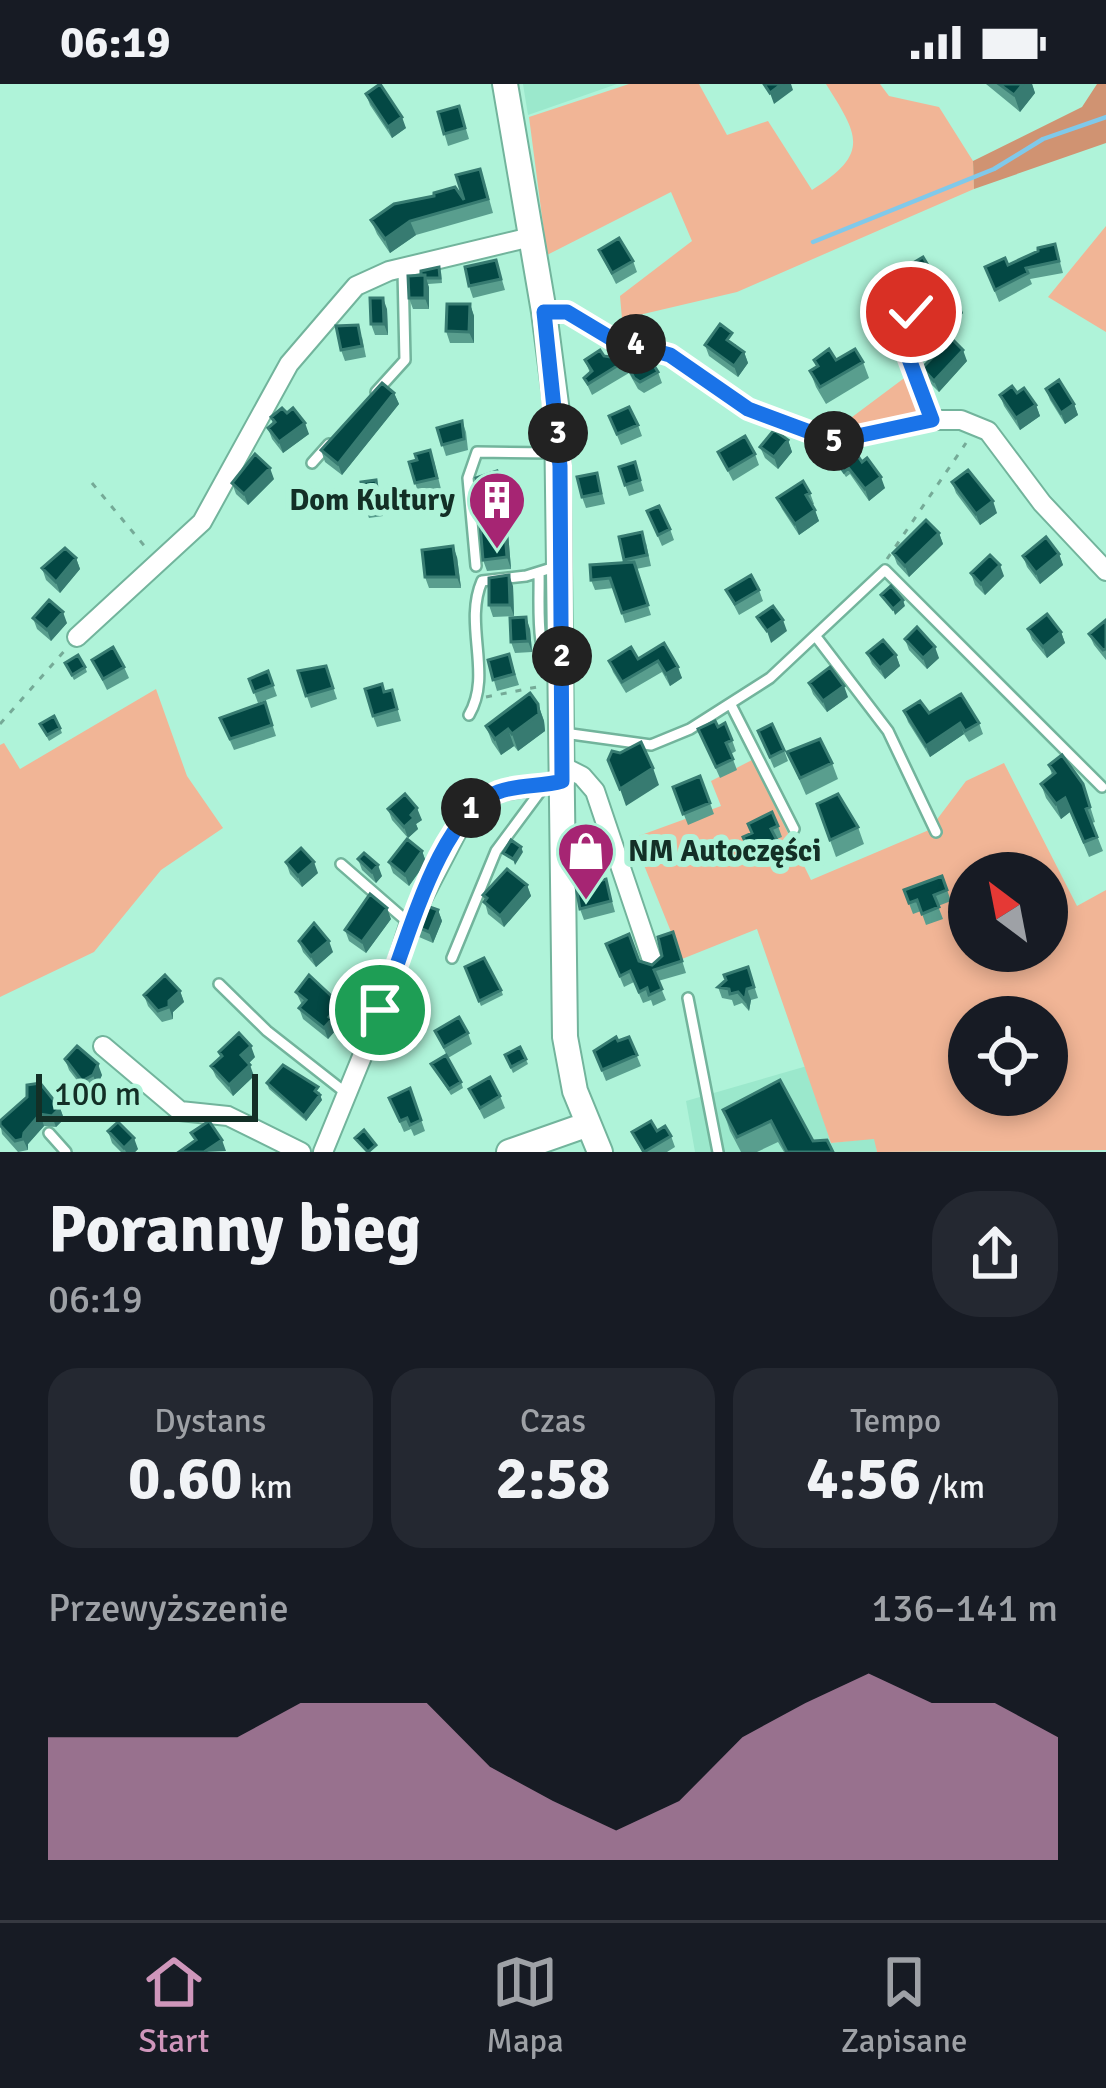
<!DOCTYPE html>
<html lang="pl">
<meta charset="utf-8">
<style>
:root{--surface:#171b24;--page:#242831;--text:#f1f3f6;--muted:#9ea1a6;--line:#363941;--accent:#cf96bb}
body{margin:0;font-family:Signika,sans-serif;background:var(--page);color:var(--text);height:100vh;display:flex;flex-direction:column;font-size:45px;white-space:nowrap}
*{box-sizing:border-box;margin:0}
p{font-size:39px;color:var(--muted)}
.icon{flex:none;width:66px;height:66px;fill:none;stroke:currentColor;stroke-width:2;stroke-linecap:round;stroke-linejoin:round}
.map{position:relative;height:1068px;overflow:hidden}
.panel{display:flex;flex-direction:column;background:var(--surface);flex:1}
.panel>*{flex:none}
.needle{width:78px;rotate:328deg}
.fabs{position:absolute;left:948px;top:768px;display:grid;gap:24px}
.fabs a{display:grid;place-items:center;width:120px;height:120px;border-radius:50%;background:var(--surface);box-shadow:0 6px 18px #0003;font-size:60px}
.scale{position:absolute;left:36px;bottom:30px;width:222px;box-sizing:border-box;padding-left:12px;border:6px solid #132f26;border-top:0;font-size:33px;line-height:42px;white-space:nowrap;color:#132f26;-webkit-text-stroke:9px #aff3d9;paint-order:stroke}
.pin{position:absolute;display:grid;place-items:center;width:102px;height:102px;color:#fff;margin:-51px;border:6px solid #fff;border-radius:50%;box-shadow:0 3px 12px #0007}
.km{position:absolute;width:60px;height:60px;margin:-30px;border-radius:50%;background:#222;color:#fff;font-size:33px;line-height:60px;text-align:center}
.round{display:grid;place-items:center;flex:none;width:126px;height:126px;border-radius:48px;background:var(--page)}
.head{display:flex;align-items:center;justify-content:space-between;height:204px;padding:0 48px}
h1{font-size:66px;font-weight:800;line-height:90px}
.figures{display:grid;grid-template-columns:repeat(3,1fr);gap:18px;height:204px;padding:12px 48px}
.figures div{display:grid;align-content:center;border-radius:30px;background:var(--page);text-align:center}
.figures b{font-size:60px;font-weight:800}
.figures small{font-size:33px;font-weight:400}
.figures p{font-size:33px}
.chart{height:336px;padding:24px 48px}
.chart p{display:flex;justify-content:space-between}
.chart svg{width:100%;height:216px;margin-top:12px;fill:var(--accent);opacity:.7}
.status{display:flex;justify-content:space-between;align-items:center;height:84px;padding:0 60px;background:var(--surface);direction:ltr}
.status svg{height:33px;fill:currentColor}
.menu{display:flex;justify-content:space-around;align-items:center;height:168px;border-top:3px solid var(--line);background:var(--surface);font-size:33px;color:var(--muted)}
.menu a{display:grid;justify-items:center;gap:6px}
.menu .active{color:var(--accent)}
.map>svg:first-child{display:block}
.built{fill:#9be8cc}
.green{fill:#f1b596;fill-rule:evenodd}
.forest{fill:#d09372}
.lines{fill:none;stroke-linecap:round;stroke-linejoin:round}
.stream{stroke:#80c9ea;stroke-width:4.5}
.lane-casing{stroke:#72b49c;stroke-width:14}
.street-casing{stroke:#72b49c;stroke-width:22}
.secondary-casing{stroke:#72b49c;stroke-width:28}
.path{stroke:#75aa97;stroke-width:3;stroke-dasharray:6 9;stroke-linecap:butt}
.lane{stroke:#fff;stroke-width:9}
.street{stroke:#fff;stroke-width:18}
.secondary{stroke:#fff;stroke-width:24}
.wall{fill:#599e8e}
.shaded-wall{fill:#377b71}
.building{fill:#034844;stroke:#377b71;stroke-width:3}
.route-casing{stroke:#fff;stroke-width:24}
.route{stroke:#1a73e8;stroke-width:15}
.labels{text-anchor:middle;stroke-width:12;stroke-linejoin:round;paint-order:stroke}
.poi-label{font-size:30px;font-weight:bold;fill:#132f26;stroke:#aff3d9;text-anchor:end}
</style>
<div class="status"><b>06:19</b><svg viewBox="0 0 49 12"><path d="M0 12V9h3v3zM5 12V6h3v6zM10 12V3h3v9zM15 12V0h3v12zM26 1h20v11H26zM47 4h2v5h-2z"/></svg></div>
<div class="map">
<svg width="1106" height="1068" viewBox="0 0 1106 1068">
<rect width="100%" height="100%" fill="#aff3d9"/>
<path class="built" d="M523,0H617L528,31Z
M807,982L831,1059L875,1054L877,1068H695L686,1017Z"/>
<path class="green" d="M629,0H699L727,51L768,37L812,106C871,69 858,51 826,0H880L889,12L939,23L973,77L974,105L737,208L622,235L620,212L692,157L671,108L547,171L529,33Z
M1106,142V248L1048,213Z
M907,292L922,328L832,348Z
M156,605L187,692L223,744L161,786L94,868L0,913V661L4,659L20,685Z
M752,676L811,796L929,746L966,697L1004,679L1077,822L1106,806V1066L877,1068L874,1055L831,1059L757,845L682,875L633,754L721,722L711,697ZM969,789H1047V867H969ZM969,933H1047V1011H969Z"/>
<path class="forest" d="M1097,0H1106V59L974,105L973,77L1082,23Z"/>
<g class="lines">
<path class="stream" d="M813,158L994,85L1043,55L1106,33"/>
<g class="lane-casing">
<path id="lane" d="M887,219L932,336
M897,243L942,208
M376,308L405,276L403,186
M312,379L329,360
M476,482L468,394L477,368L553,369
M539,489C540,520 534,570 556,594
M817,554L888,647L936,748
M731,621L794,745
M469,631C493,590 463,541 482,497L526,492L555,483
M564,649L651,661L690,645L770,594L885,486L1102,703
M341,780L410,840
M452,874L496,767L542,705
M219,900L267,947L346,1009
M688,914L718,1068
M49,1049L66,1068"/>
</g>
<g class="street-casing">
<path id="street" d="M544,228H567L612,255L670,271L748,325L834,357L932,336H961L988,347L1042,419L1106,487
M77,553L202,438L289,280L356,202L389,187L531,153
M562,682L582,692L595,707L653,879
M103,962L180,1027L228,1032L301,1068
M323,1068L386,914L410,838L469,725L497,708L562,697"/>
</g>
<g class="secondary-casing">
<path id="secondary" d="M505,0L544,228L557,328L565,953L575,1007L600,1068
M509,1068L586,1041"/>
</g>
<path class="path" d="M92,399L147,465
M887,475L966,359
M486,613L542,602
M0,640L66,565"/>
<use href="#lane" class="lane"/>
<use href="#street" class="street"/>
<use href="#secondary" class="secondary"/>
</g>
<path class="wall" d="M986,0H1032L1035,9L1020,28Z
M366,10L406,44L392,54L370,21Z
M459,22L469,55L448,62L438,28Z
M485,100L493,129L416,151L390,169L377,150L371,136L464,116Z
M1055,160L1063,189L1030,195L1032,200L999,218L985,183L1008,181Z
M599,166L633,177L637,188L616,200Z
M496,176L505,206L473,214L469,202Z
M441,188L442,199L428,200L429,225H413L409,214L421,191Z
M470,220L474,232V259H450L446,247Z
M387,225L388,251H375L371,240Z
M963,229L944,247L967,277L939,308L926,295L922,284L938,267L920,244L916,233Z
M362,253L366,273L345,277L341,266Z
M736,260L735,262L744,268L748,279L738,293L709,272L705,261Z
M604,272L645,277L658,288L662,299L644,309L638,305L629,289L592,311L584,294L590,289L585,276Z
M814,276L863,278L869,294L826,320L816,303L810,287L816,283Z
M1046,305L1074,320L1078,331L1065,340L1050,316Z
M394,309L399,320L342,391L325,378L321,366Z
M1017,309L1036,321L1040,332L1020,346L1004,322L1000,311Z
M609,332L638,341L642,352L621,361Z
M271,333L309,350L283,369L272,355L268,344L273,340Z
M462,337L466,348L468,366L446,372L437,344Z
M788,356L792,368L778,385L765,374L760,363Z
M718,368L755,370L759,381L733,397Z
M834,375L853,376L885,404L869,417L850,390L846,393Z
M434,377L441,405L419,410L415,399Z
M635,378L644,407L629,412L619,383Z
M497,387L506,415L485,421L476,394Z
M597,389L605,420L586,424L582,413Z
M274,395L248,421L236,410L232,399Z
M952,398L997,429L980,441L956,409Z
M380,407L383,432L369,434L365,423Z
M810,409L814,420L812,421L819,437L799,451L782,425L777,414Z
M647,427L670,445L674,456L662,462Z
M504,437L508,448L511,485L487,487L483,476Z
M939,449L943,460L909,493L897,480L893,469Z
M619,453L646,459L651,482L636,485L651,531L625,539L614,504L595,506L591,496L625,479Z
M1059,470L1063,481L1040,500L1027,483L1023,472Z
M457,473L461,504H429L425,493Z
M76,474L80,485L60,509L46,496L42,484Z
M971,489L1004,492L985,511L975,501Z
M513,502L514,532L493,533L489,521Z
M726,506H759L763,517L739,531Z
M33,534L67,539L51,557L37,545Z
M1106,536V576L1094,561L1089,550Z
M530,545L532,568L515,569L511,558Z
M1028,545L1061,548L1065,559L1047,574L1032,556Z
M905,555L939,574L927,585L909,566Z
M664,559L682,594L670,602L662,588L626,609L613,588L609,577L638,575Z
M867,569L896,571L900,582L885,595L872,580Z
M509,570L519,601L497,607L488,576Z
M92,576L124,583L129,594L107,606Z
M65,579L85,583L87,588L74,596Z
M326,582L337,615L311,624L298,587Z
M268,587L277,612L258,619L249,595Z
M809,599L848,613L827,628L813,610Z
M392,606L401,637L377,643L373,632Z
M265,618L276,652L234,666L220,634Z
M538,620L544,637L545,647L518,667L514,662L501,671L492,658L486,642Z
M904,627L929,629L979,639L983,650L969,658L964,650L930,673L908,638Z
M40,640L60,644L62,649L49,657Z
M718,643L732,656L736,667L731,670L737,686L720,694L698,645Z
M758,647L784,666L788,677L774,684Z
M787,668L832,679L838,695L806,711Z
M1049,681L1083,700L1095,738L1092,739L1103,767L1089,773L1070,728L1061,735L1046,714L1041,700L1052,691Z
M700,692L714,730L688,741L673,703Z
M817,720L858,743L864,760L836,773Z
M388,725L422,736L416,740L418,745L408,754L392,736Z
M778,742L782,753L777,755L782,769L753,777L743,753Z
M422,767L426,778L409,802L393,789L389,778Z
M358,775L382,792L376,799L362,786Z
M286,778L318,789L302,803L290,790Z
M942,792L951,817L938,822L943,835L926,841L921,827L913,830L904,806Z
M606,795L615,828L584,836L580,825Z
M527,801L531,812L504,843L488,830L483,811Z
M438,826L442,837L433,859L419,853L415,842Z
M391,835L366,869L349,857L345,846Z
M673,848L686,889L658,897L666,916L653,922L651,916L643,919L634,898L624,903L606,860L639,877L652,881L662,872Z
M299,857L333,868L316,883L303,868Z
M465,883L501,906L503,911L481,922Z
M748,883L758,914L751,916L749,927L742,919L734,922L732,916L722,914L718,903Z
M180,907L184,918L173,928V935L162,938L148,922L144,911Z
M296,908L340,920L344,931L335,943L336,946L328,955L303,935L299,924L302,921Z
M435,947L468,949L472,960L448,974Z
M629,953L641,982L606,997L594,967Z
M520,963L528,980L513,989L505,971Z
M219,968L255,973L248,980L254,992L233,1012L216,993L211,982L221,973Z
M65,975L102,991L97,1002L86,1008L69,986Z
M431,980L461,998L463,1004L451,1011Z
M780,996L813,1057L833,1068H784L778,1058L757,1068H741L730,1047L723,1026Z
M267,999L320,1008L319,1010L322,1016L306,1037L269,1005Z
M410,1004L425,1047L414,1052L411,1045L404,1048L389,1014Z
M469,1005L500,1012L505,1024L484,1035Z
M60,1024L64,1035L56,1043L44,1042L28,1060V1066L18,1068L2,1050L0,1037Z
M108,1047L138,1065L135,1068H121L112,1059Z
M657,1047L671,1052L675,1063L667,1068H642L632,1048Z"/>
<path class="shaded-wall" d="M782,0H791L793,6L774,20L770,9Z
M1023,0H1032L1035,9L1020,28L1014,11Z
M402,33L406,44L392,54L388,43Z
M410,137L416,151L390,169L385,155Z
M932,188L936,199L899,222L895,211Z
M425,191L429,203V225L425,214Z
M383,214L387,225L388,251L384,240Z
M959,218L963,229L941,250L936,239Z
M470,220L474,232V259L469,248Z
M963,266L967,277L939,308L934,297Z
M744,268L748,279L738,293L734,282Z
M394,309L399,320L342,391L338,380Z
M1074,320L1078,331L1065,340L1061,329Z
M1036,321L1040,332L1020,346L1016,334Z
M305,339L309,350L283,369L279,358Z
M788,356L792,368L778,385L774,373Z
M270,384L274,395L248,421L244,410Z
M881,393L885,404L869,417L865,405Z
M993,417L997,429L980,441L976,430Z
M815,426L819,437L799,451L795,440Z
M504,437L508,448L511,485L507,473Z
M939,449L943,460L909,493L905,482Z
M453,462L457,473L461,504L457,493Z
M1059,470L1063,481L1040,500L1036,489Z
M76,474L80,485L60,509L56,498Z
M1000,481L1004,492L985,511L981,500Z
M509,491L513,502L514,532L510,521Z
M903,516L905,522L895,531L893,525Z
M63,528L67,539L51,557L47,546Z
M526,533L530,545L532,568L528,557Z
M783,536L787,547L771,559L767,547Z
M1061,548L1065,559L1047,574L1043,563Z
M935,563L939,574L927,585L923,574Z
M896,571L900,582L885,595L880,584Z
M678,583L682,594L670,602L666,590Z
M844,602L848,613L827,628L823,617Z
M538,620L544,637L545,647L518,667L512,650Z
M960,639L964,650L930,673L926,662Z
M508,645L514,662L501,671L495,655Z
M653,684L659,701L626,722L620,705Z
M1065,714L1070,728L1061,735L1056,720Z
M417,724L422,736L416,740L418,745L408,754L404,743L411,731Z
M521,763L523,768L515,781L513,775Z
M422,767L426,778L409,802L405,791Z
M314,778L318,789L302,803L298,792Z
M378,781L382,792L376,799L372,788Z
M527,801L531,812L504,843L500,832Z
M387,824L391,835L366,869L362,858Z
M438,826L442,837L433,859L429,848Z
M329,857L333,868L316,883L311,872Z
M747,905L751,916L749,927L745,916Z
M180,907L184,918L173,928V935L169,923V917Z
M340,920L344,931L335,943L336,946L328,955L324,944L329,933Z
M251,962L255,973L245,983L241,971Z
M98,980L102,991L97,1002L93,991Z
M250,981L254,992L233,1012L229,1001Z
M320,1011L322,1016L306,1037L304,1032Z
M60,1024L64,1035L56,1043L52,1032Z
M40,1030L44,1042L28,1060V1066L23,1055L24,1049Z
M134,1054L138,1065L135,1068H126L124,1064Z
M222,1056L226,1067L204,1068Z"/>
<path class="building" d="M380,0L402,33L388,43L366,10Z
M764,0H782L770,9Z
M999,0H1023L1014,11Z
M459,22L465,44L444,50L438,28Z
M480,85L488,115L410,137L385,155L371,136L394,120L434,112V109L455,103L464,116L456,91Z
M619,154L633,177L612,189L599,166Z
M1055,160L1059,177L1026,184L1028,189L995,206L985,183L1005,174L1008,181L1038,167V164Z
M923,173L932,188L895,211L886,195Z
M496,176L501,195L469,202L465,183Z
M439,183L440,194H425V191H421V187Z
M425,191V214H409L408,192Z
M948,204L959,218L936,239L963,266L934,297L922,284L941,265L916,233Z
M370,214H383L384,240H371Z
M447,220H470L469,248L446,247Z
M720,240L732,249L727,256L744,268L734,282L705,261Z
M358,241L362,262L341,266L336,242Z
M623,262L635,265L645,277L650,275L658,288L640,298L634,294L625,277L588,300L584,294L592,287L585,276L600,266L604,272L610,273Z
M829,265L836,276L855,265L863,278L820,303L810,287L818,282L814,276Z
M1059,296L1074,320L1061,329L1046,305Z
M382,299L394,309L338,380L321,366Z
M1012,302L1017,309L1024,304L1036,321L1016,334L1000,311Z
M629,323L638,341L617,350L609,332Z
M282,324L287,329L293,324L305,339L279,358L268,344L275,338L271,333Z
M462,337L464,355L442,361L437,344Z
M774,346L788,356L774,373L760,363Z
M745,352L755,370L728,386L718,368Z
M430,366L437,394L415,399L409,378L417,376L415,370Z
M845,366L853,376L846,381L848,384L844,388L834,375Z
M255,370L270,384L244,410L232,399Z
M858,372L862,378L867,374L881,393L865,405L846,381Z
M635,378L640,396L625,401L619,383Z
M968,386L993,417L976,430L952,398Z
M497,387L502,403L481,410L476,394Z
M597,389L601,409L582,413L577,393Z
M376,396L379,421L365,423L361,398Z
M803,397L810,409L806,411L815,426L795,440L777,414Z
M659,422L670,445L658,451L647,427Z
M926,436L939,449L905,482L893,469Z
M504,437L507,473L483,476L480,440Z
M642,448L647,471L624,476L619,453Z
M1046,453L1059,470L1036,489L1023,472Z
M453,462L457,493H425L422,466Z
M65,464L76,474L56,498L42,484Z
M990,471L1000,481L981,500L971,489Z
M634,478L648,521L622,529L610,494L591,496L590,481Z
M509,491L510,521H489V494Z
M751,491L759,506L735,520L726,506Z
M891,502L903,516L893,525L881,511Z
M49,516L63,528L47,546L33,534Z
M773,522L783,536L767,547L757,533Z
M1047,530L1061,548L1043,563L1028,545Z
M526,533L528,557L511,558L510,534Z
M1106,536V565L1103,566L1089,550Z
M917,543L935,563L923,574L905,555Z
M883,556L896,571L880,584L867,569Z
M664,559L678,583L666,590L658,577L622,598L609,577L631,563L638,575Z
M113,563L124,583L103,595L92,576Z
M509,570L514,590L493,596L488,576Z
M78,571L85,583L72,591L65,579Z
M326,582L333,604L306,612L298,587Z
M830,583L844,602L823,617L809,599Z
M268,587L273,601L254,608L249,595Z
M382,600L384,608L392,606L397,625L373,632L365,605Z
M530,609L538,620L539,630L512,650L508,645L495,655L486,642Z
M961,610L979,639L965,647L960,639L926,662L904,627L920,617L929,629Z
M265,618L272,641L230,655L220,634Z
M54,632L60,644L47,651L40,640Z
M715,637L718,643L725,639L732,656L726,659L733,675L716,683L698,645Z
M772,640L784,666L770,673L758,647Z
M820,655L832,679L800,694L787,668Z
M641,658L653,684L620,705L608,676L612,667L620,669Z
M1062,671L1083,700L1090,723L1086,725L1097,753L1084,758L1065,714L1056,720L1041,700L1055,689L1049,681Z
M700,692L710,719L683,730L673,703Z
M405,710L417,724L411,731L414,734L404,743L388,725Z
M838,710L858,743L830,756L817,720Z
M772,728L778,742L771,745L778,758L749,766L743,753L752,749L748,740Z
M407,755L422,767L405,791L389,778Z
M511,756L521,763L513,775L503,769Z
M301,764L314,778L298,792L286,778Z
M364,769L378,781L372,788L358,775Z
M507,785L527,801L500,832L484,818L487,814L483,811Z
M942,792L947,806L934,811L939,823L922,830L917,816L909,819L904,806Z
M606,795L611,817L580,825L576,803Z
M370,810L387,824L362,858L345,846Z
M424,821L438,826L429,848L415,842Z
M314,839L329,857L311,872L299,857Z
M673,848L682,877L654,886L662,905L649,911L647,904L639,908L630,887L620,892L606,860L629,850L639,877L652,881L662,872L658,853Z
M484,874L501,906L479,917L465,883Z
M748,883L754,903L747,905L745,916L738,908L730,910L729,905L718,903L726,896L724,891Z
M165,891L180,907L169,917V923L158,927L144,911Z
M309,891L340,920L329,933L332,935L324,944L299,924L306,916L296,908Z
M459,933L468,949L444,963L435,947Z
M239,949L251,962L241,971L250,981L229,1001L211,982L222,972L219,968Z
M616,953L618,957L629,953L637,971L602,986L594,967Z
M77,962L98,980L93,991L82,997L65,975Z
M520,963L526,975L511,983L505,971Z
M446,971L461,998L449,1005L431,980Z
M283,981L318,1003L315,1007L320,1011L304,1032L267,999Z
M490,993L500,1012L480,1024L469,1005Z
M780,996L813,1057L827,1056L833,1068H787L771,1037L737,1053L723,1026Z
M40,999L60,1024L52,1032L40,1030L24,1049L23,1055L15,1057L0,1041V1037L27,1013V1001Z
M410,1004L421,1036L410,1041L407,1034L400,1037L389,1014Z
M209,1037L222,1056L204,1068H179L196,1056L191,1049Z
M651,1037L657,1047L665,1042L671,1052L644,1068L632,1048Z
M118,1038L134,1054L124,1064L108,1047Z
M364,1046L376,1061L368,1068L355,1054Z"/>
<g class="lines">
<g class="route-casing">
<path id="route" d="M380,926C405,870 436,730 498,708C518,700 542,703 562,697L560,382L544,228H567L612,255L670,271L748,325L834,357L932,336L897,243L911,228"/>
</g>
<use href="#route" class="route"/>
</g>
<defs>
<g id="building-pin" transform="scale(3)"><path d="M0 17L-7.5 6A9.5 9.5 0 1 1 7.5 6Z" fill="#a62573" stroke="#aff3d9"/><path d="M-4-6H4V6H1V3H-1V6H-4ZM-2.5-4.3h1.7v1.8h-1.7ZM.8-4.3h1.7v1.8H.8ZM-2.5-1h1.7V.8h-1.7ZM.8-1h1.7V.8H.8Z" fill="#fff"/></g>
<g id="shop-pin" transform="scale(3)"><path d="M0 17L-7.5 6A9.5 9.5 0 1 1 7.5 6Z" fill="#a62573" stroke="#aff3d9"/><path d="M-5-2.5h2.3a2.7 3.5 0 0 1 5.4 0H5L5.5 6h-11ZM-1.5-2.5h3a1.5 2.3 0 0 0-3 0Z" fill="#fff"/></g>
</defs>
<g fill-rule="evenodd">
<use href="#building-pin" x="497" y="416"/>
<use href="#shop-pin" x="586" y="767"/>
</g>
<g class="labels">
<g class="poi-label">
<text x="455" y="426">Dom Kultury</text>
<text x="628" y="777" text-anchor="start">NM Autoczęści</text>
</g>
</g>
</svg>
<div class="fabs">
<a><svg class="needle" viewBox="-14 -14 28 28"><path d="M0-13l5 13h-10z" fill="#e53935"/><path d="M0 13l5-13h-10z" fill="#9ea1a6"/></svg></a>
<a><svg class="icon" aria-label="locate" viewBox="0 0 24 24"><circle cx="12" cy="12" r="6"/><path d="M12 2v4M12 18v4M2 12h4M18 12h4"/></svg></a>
</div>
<div class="scale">100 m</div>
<div class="pin" style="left:380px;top:926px;background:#1e9e55"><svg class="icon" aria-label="arrive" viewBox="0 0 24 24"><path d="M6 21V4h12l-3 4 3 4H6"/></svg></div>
<div class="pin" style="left:911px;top:228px;background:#d93025"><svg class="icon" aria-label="check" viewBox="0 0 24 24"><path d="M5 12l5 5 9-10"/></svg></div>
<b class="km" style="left:471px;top:724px">1</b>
<b class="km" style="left:562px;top:572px">2</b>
<b class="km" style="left:558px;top:349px">3</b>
<b class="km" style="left:636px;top:260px">4</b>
<b class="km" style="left:834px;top:357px">5</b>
</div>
<section class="panel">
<div class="head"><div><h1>Poranny bieg</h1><p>06:19</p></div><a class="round"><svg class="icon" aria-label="share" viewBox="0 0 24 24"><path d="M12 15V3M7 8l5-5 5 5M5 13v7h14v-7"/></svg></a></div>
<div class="figures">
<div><p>Dystans</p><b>0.60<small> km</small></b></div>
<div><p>Czas</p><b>2:58</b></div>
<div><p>Tempo</p><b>4:56<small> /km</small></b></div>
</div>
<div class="chart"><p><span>Przewyższenie</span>136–141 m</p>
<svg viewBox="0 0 160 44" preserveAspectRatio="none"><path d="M0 44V19L10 19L20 19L30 19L40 12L50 12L60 12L70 25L80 32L90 38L100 32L110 19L120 12L130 6L140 12L150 12L160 19V44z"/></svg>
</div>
</section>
<nav class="menu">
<a class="active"><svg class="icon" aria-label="home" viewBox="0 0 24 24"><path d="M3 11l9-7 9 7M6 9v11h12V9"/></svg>Start</a>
<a><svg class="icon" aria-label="map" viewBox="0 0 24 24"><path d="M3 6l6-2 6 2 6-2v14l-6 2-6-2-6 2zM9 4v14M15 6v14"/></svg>Mapa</a>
<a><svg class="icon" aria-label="saved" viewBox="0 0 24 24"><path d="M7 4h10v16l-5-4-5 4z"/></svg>Zapisane</a>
</nav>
